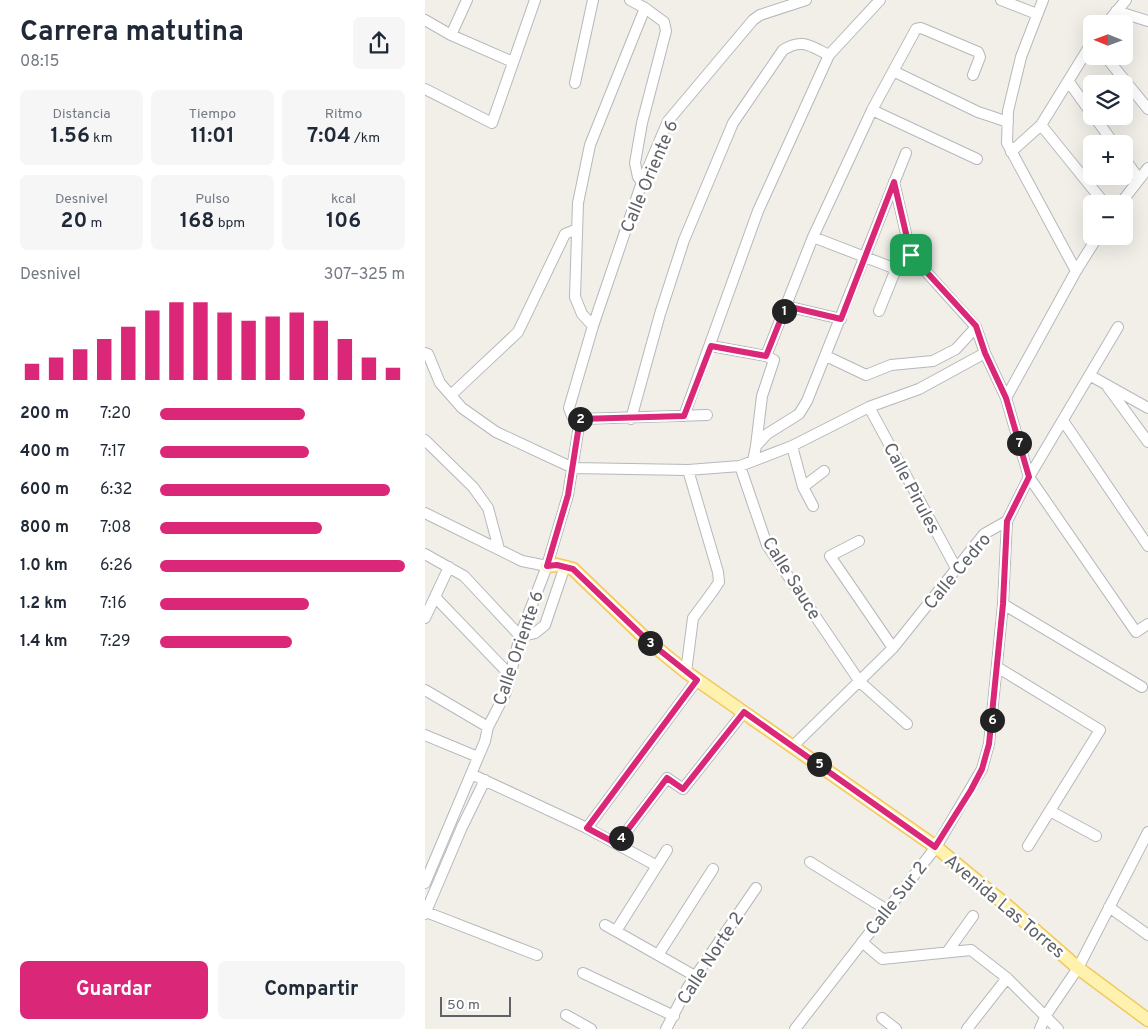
<!DOCTYPE html>
<html lang="es">
<meta charset="utf-8">
<style>
:root{--surface:#fff;--page:#f6f6f7;--text:#1f2937;--muted:#747a83;--accent:#db2777}
body{margin:0;font-family:Overpass,sans-serif;background:var(--page);color:var(--text);height:100vh;display:flex;flex-direction:column;font-size:19px;white-space:nowrap}
*{box-sizing:border-box;margin:0}
p{font-size:16px;color:var(--muted)}
.icon{flex:none;width:28px;height:28px;fill:none;stroke:currentColor;stroke-width:2;stroke-linecap:round;stroke-linejoin:round}
.map{position:relative;flex:1;overflow:hidden}
.panel{display:flex;flex-direction:column;background:var(--surface);width:425px}
.panel>*{flex:none}
.needle{width:32px;rotate:271deg}
.controls{position:absolute;left:658px;top:15px;display:grid;gap:10px}
.controls a{display:grid;place-items:center;width:50px;height:50px;border-radius:8px;background:var(--surface);box-shadow:0 5px 20px #0002;font-size:25px}
.scale{position:absolute;left:15px;bottom:12px;width:71px;box-sizing:border-box;padding-left:5px;border:2px solid #5f6368;border-top:0;font-size:14px;line-height:18px;white-space:nowrap;color:#5f6368;-webkit-text-stroke:4px #fff;paint-order:stroke}
.pin{position:absolute;display:grid;place-items:center;width:42px;height:42px;color:#fff;margin:-21px;border-radius:10px;box-shadow:0 2px 8px #0006}
.km{position:absolute;width:25px;height:25px;margin:-12px;border-radius:50%;background:#222;color:#fff;font-size:14px;line-height:25px;text-align:center}
.round{display:grid;place-items:center;flex:none;width:52px;height:52px;border-radius:8px;background:var(--page)}
.head{display:flex;align-items:center;justify-content:space-between;height:85px;padding:0 20px}
h1{font-size:28px;font-weight:700;line-height:38px}
.stats{display:grid;grid-template-columns:repeat(3,1fr);gap:8px;height:85px;padding:5px 20px}
.stats div{display:grid;align-content:center;border-radius:8px;background:var(--page);text-align:center}
.stats b{font-size:21px;font-weight:700}
.stats small{font-size:14px;font-weight:400}
.stats p{font-size:14px}
.chart{height:140px;padding:10px 20px}
.chart p{display:flex;justify-content:space-between}
.chart svg{width:100%;height:90px;margin-top:5px;stroke:var(--accent);stroke-width:6}
.cta{display:flex;gap:10px;margin-top:auto;padding:10px 20px}
.cta a{flex:1;height:58px;border-radius:8px;background:var(--accent);color:#fff;font-size:20px;font-weight:700;line-height:58px;text-align:center}
.cta a+a{background:var(--page);color:var(--text)}
ul{padding:0 20px;list-style:none;font-size:16px}
li{display:grid;grid-template-columns:80px 60px 1fr;align-items:center;height:38px}
li i{height:12px;border-radius:6px;background:var(--accent)}
main{display:flex;flex:1;min-height:0}
.map>svg:first-child{display:block}
.lines{fill:none;stroke-linecap:round;stroke-linejoin:round}
.minor-casing{stroke:#b5b8bc;stroke-width:12}
.major-casing{stroke:#f2c960;stroke-width:15}
.minor{stroke:#fff;stroke-width:10}
.major{stroke:#fff2af;stroke-width:12}
.route-casing{stroke:#fff;stroke-width:10}
.route{stroke:#db2777;stroke-width:6}
.labels{text-anchor:middle;stroke-width:5;stroke-linejoin:round;paint-order:stroke}
.street-label{font-size:18px;fill:#5f6368;stroke:#fff}
</style>
<main>
<section class="panel">
<div class="head"><div><h1>Carrera matutina</h1><p>08:15</p></div><a class="round"><svg class="icon" aria-label="share" viewBox="0 0 24 24"><path d="M12 15V3M7 8l5-5 5 5M5 13v7h14v-7"/></svg></a></div>
<div class="stats">
<div><p>Distancia</p><b>1.56<small> km</small></b></div>
<div><p>Tiempo</p><b>11:01</b></div>
<div><p>Ritmo</p><b>7:04<small> /km</small></b></div>
</div>
<div class="stats">
<div><p>Desnivel</p><b>20<small> m</small></b></div>
<div><p>Pulso</p><b>168<small> bpm</small></b></div>
<div><p>kcal</p><b>106</b></div>
</div>
<div class="chart"><p><span>Desnivel</span>307–325 m</p>
<svg viewBox="0 0 160 44" preserveAspectRatio="none"><path d="M5 44V36M15 44V33M25 44V29M35 44V24M45 44V18M55 44V10M65 44V6M75 44V6M85 44V11M95 44V15M105 44V13M115 44V11M125 44V15M135 44V24M145 44V33M155 44V38"/></svg>
</div>
<ul>
<li><b>200 m</b>7:20<i style="width:59%"></i></li>
<li><b>400 m</b>7:17<i style="width:61%"></i></li>
<li><b>600 m</b>6:32<i style="width:94%"></i></li>
<li><b>800 m</b>7:08<i style="width:66%"></i></li>
<li><b>1.0 km</b>6:26<i style="width:100%"></i></li>
<li><b>1.2 km</b>7:16<i style="width:61%"></i></li>
<li><b>1.4 km</b>7:29<i style="width:54%"></i></li>
</ul>
<div class="cta"><a>Guardar</a><a>Compartir</a></div>
</section>
<div class="map">
<svg width="723" height="1029" viewBox="0 0 723 1029">
<rect width="100%" height="100%" fill="#f1efe8"/>
<g class="lines">
<g class="minor-casing">
<path id="minor" d="M205,0L220,8L239,22L241,31L217,123L210,163L213,177L217,182
M576,0L612,14
M618,0L596,57L583,111L582,143L651,271
M691,11L723,21
M0,20L26,35L88,62
M681,24L701,0
M26,35L42,0
M680,56L723,109
M468,71L553,112L583,122
M644,82L666,113
M150,83L168,0
M0,89L67,123L110,0
M447,110L552,159
M669,116L689,144
M616,125L680,204
M586,152L616,125L666,44
M699,158L714,179
M469,182L486,255L551,327L560,353L581,398L604,477L711,632L723,624
M695,204L723,168
M388,237L471,269L454,311
M361,306L416,319
M168,326L157,314L150,297L153,203L165,145L220,8
M286,346L341,356L349,360L337,396L331,446
M0,353L3,354L15,383L37,408L71,432L148,468L263,470L315,466L367,446L444,407L494,389L560,353
M341,356L388,237L447,110L491,29L496,28L553,52L555,57L548,75
M401,356L441,375L466,365L508,361L531,349L551,327
M666,376L723,408
M682,386L723,442
M26,395L93,332L140,234L152,229
M581,398L651,271L673,236
M444,407L531,568
M282,415L155,419L147,416L144,408L168,326L217,182L243,121L328,20L335,15L381,0
M259,416L333,211L404,55L455,0
M206,419L235,314L259,240L308,123L358,50C377,38 385,46 404,55
M639,422L723,546
M0,440L48,487L63,508L74,549
M367,446L378,487L388,506
M328,461L331,446L342,434L374,414L382,401L481,153
M315,466L342,545L435,682L482,724
M378,487L399,471
M0,513L97,561L122,566
M434,541L405,556L468,648
M0,554L39,576L95,636L110,633L120,625L140,566
M10,597L84,674
M578,604L717,687
M0,618L24,567
M572,667L675,730L603,846
M261,672L268,618L288,591L294,582L293,572L263,470
M0,690L63,727
M0,735L53,757
M368,746L468,648L559,534L582,521L604,477L693,327
M46,774L162,828L232,866
M625,811L671,836
M162,828L272,680
M192,844L242,778L258,789L319,712
M385,862L462,910
M0,883L60,741L63,727L81,692L95,636L122,566L143,495L155,419
M684,907L723,935
M1,912L112,955
M0,914L37,827L60,780
M180,925L270,976
M191,931L242,850
M437,942L457,959L546,950L582,978L633,1029
M523,951L548,916
M233,955L288,869
M158,973L249,1016
M141,1015L166,1029
M457,1018L471,1029
M241,1029L263,987L331,888
M370,1029L511,847L557,769L564,744L578,604L582,521
M542,1029L582,978
M615,1029L621,1015L653,968L723,832"/>
</g>
<g class="major-casing">
<path id="major" d="M122,566L132,565L148,569L223,641L261,672L511,847L586,909L653,968L723,1020"/>
</g>
<use href="#minor" class="minor"/>
<use href="#major" class="major"/>
</g>
<g class="lines">
<g class="route-casing">
<path id="route" d="M469,182L486,255L551,326L560,353L581,398L604,477L582,521L578,604L564,744L557,769L546,790L510,847L319,712L258,789L242,778L192,844L162,828L272,680L223,641L148,569L132,565L122,566L143,495L155,419L259,416L286,346L341,356L361,306L416,319Z"/>
</g>
<use href="#route" class="route"/>
</g>
<g class="labels">
<g class="street-label">
<text transform="translate(224 176) rotate(-67)" y="6">Calle Oriente 6</text>
<text transform="translate(487 488) rotate(62)" y="6">Calle Pirules</text>
<text transform="translate(532 571) rotate(-50)" y="6">Calle Cedro</text>
<text transform="translate(367 578) rotate(58)" y="6">Calle Sauce</text>
<text transform="translate(93 648) rotate(-71)" y="6">Calle Oriente 6</text>
<text transform="translate(471 898) rotate(-52)" y="6">Calle Sur 2</text>
<text transform="translate(580 906) rotate(40)" y="6">Avenida Las Torres</text>
<text transform="translate(285 958) rotate(-57)" y="6">Calle Norte 2</text>
</g>
</g>
</svg>
<div class="controls">
<a><svg class="needle" viewBox="-14 -14 28 28"><path d="M0-13l5 13h-10z" fill="#e53935"/><path d="M0 13l5-13h-10z" fill="#747a83"/></svg></a>
<a><svg class="icon" aria-label="layers" viewBox="0 0 24 24"><path d="M12 4l9 5-9 5-9-5zM3 14l9 5 9-5"/></svg></a>
<a>+</a>
<a>−</a>
</div>
<div class="scale">50 m</div>
<div class="pin" style="left:486px;top:255px;background:#1e9e55"><svg class="icon" aria-label="arrive" viewBox="0 0 24 24"><path d="M6 21V4h12l-3 4 3 4H6"/></svg></div>
<b class="km" style="left:359px;top:311px">1</b>
<b class="km" style="left:155px;top:419px">2</b>
<b class="km" style="left:225px;top:643px">3</b>
<b class="km" style="left:196px;top:838px">4</b>
<b class="km" style="left:394px;top:764px">5</b>
<b class="km" style="left:567px;top:720px">6</b>
<b class="km" style="left:594px;top:443px">7</b>
</div>
</main>
